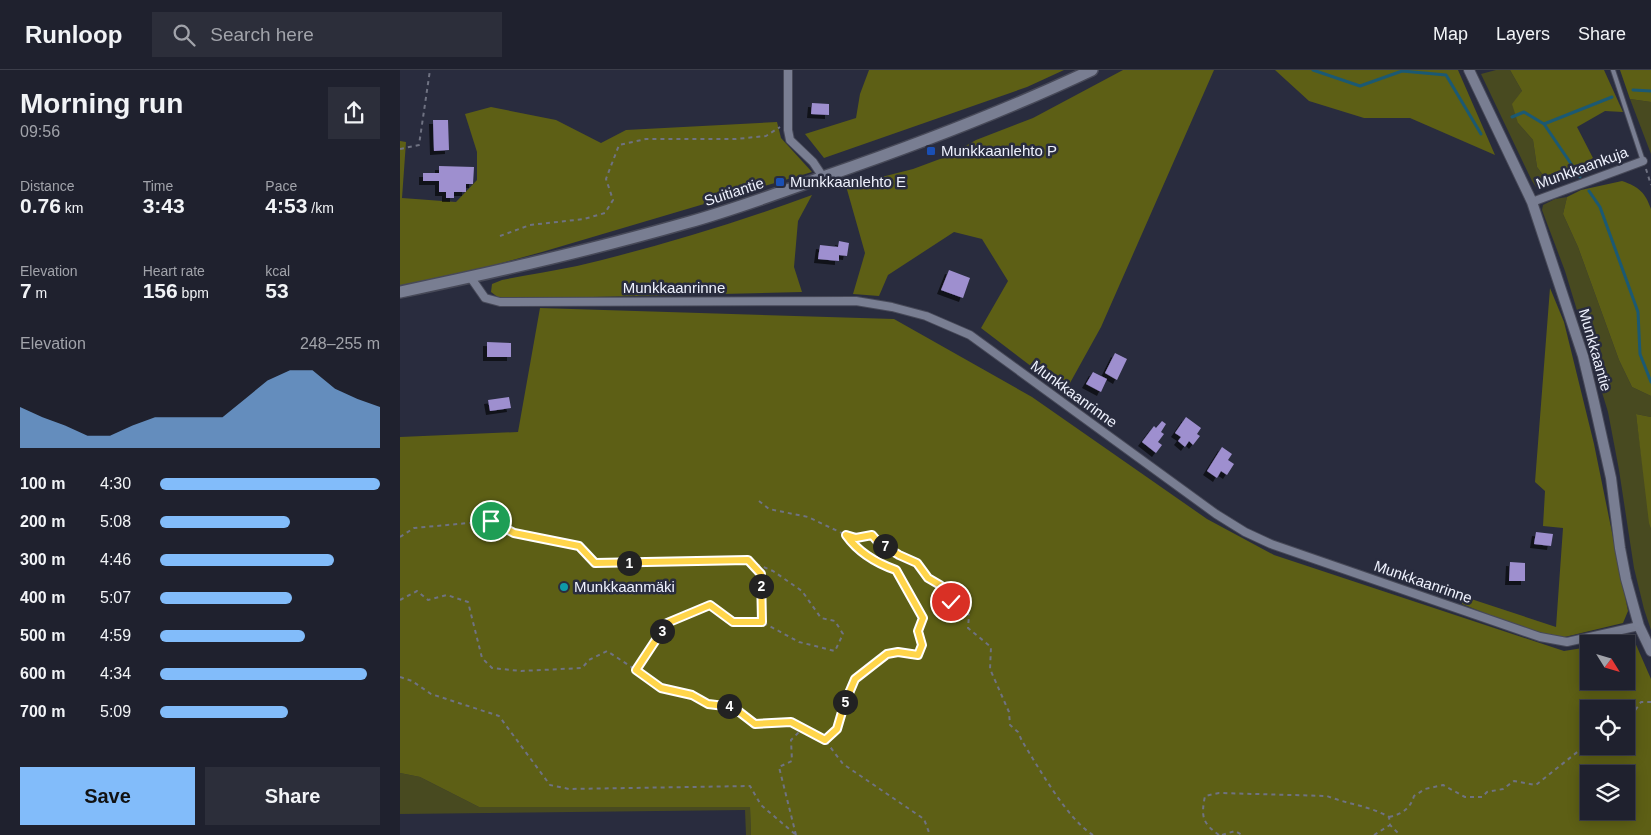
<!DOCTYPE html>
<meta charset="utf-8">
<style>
:root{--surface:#1f212e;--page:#2c2e3a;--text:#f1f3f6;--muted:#a1a3aa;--line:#3c3e4a;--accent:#82bcfa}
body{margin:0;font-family:Helvetica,sans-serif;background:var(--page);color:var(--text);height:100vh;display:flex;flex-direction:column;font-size:19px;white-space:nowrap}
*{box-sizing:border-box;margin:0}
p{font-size:16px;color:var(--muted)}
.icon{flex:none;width:28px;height:28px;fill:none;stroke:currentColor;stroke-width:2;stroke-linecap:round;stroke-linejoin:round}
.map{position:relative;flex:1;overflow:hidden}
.panel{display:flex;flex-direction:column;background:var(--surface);width:400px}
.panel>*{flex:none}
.needle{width:32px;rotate:127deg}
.tools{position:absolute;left:1180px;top:565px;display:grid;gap:10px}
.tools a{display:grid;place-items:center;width:55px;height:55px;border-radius:0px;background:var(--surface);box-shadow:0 2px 12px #0003,0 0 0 1px var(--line);font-size:25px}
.pin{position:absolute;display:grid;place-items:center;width:42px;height:42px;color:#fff;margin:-21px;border:2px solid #fff;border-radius:50%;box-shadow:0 1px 5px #0007}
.km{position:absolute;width:25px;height:25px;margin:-12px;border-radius:50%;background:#222;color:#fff;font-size:14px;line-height:25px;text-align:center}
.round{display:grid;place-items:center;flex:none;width:52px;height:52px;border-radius:0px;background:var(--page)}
.head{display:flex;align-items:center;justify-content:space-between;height:85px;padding:0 20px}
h1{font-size:28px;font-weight:600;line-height:38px}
.metrics{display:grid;grid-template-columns:repeat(3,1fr);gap:8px;height:85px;padding:5px 20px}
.metrics div{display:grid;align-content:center}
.metrics b{font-size:21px;font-weight:600}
.metrics small{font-size:14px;font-weight:400}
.metrics p{font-size:14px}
.chart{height:140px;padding:10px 20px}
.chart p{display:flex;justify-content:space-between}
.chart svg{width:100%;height:90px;margin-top:5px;fill:var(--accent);opacity:.7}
.cta{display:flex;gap:10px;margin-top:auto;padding:10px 20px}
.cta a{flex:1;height:58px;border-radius:0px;background:var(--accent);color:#111;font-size:20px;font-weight:600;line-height:58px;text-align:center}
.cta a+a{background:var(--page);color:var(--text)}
ul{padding:0 20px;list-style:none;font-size:16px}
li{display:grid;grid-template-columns:80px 60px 1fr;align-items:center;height:38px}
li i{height:12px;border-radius:6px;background:var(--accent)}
header{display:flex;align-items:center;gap:30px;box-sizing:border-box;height:70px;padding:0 25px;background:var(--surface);border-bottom:1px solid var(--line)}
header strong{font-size:24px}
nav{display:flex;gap:28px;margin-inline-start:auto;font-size:18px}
.search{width:350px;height:45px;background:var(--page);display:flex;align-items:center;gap:12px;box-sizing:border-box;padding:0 18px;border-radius:0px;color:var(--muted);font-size:19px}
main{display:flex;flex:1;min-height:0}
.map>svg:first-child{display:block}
.green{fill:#484a20}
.forest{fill:#5d5f15;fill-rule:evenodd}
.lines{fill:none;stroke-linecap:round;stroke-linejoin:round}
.stream{stroke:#1b5973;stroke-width:3}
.building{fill:#9e8fcf;filter:url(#shadow)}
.service-casing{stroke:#474958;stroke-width:6}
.minor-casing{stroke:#474958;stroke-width:10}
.tertiary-casing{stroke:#474958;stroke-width:12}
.secondary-casing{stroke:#474958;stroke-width:14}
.path{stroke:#6f7282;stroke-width:2;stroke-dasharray:4 4;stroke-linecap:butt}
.service{stroke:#797e92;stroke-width:4}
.minor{stroke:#797e92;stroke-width:8}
.tertiary{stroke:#797e92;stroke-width:10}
.secondary{stroke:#797e92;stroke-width:11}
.route-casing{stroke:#fff;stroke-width:10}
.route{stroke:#ffd54a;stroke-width:6}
.transit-dot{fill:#1a4fb4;stroke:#292c3e;stroke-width:2}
.culture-dot{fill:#0f9aa8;stroke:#292c3e;stroke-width:2}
.labels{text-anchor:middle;stroke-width:5;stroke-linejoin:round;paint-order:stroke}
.poi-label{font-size:15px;fill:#eef1fd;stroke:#292c3e;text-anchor:start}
.street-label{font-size:15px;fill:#eef1fd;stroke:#292c3e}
</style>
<header>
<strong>Runloop</strong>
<div class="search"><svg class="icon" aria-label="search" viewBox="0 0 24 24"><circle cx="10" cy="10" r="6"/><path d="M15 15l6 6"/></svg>Search here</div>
<nav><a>Map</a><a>Layers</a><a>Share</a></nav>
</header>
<main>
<section class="panel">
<div class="head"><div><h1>Morning run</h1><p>09:56</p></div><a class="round"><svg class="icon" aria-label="share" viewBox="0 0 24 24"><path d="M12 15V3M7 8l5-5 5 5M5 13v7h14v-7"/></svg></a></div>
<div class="metrics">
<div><p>Distance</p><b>0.76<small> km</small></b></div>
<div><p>Time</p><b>3:43</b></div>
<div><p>Pace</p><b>4:53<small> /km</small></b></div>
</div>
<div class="metrics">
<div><p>Elevation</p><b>7<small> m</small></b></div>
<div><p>Heart rate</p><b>156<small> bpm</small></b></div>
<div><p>kcal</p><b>53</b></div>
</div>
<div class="chart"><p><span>Elevation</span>248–255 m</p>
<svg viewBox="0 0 160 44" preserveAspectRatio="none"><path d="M0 44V24L10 29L20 33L30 38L40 38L50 33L60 29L70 29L80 29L90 29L100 20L110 11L120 6L130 6L140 15L150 20L160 24V44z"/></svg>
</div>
<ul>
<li><b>100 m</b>4:30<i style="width:100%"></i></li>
<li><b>200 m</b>5:08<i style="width:59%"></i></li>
<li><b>300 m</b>4:46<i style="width:79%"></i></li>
<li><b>400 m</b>5:07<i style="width:60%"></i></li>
<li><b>500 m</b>4:59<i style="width:66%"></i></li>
<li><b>600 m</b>4:34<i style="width:94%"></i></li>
<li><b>700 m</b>5:09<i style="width:58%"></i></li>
</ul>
<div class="cta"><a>Save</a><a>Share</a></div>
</section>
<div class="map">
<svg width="1251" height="765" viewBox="0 0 1251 765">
<defs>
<filter id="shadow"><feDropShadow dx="-4" dy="4" stdDeviation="0" flood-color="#0009"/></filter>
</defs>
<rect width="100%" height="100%" fill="#292c3e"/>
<path class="green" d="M1096,0H1110L1122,21L1118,53L1133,70L1137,97L1146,109L1166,107L1148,116L1136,117L1132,111L1081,4Z
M1230,29L1251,32V84Z
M1167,127L1163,144L1178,177L1219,290L1232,317L1251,326V347L1236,344L1251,459V560L1244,539L1234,498L1219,400L1208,342L1165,201L1142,140L1143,135L1155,129Z
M0,703L20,707L79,737H350L351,765H346L345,740L0,744Z"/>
<path class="forest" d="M469,0H664L627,17L424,88L405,64L456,48L460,24Z
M723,0H814L701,257L665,322L581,258L608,211L582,169L554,162L488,205L479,226L453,224L465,183L446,116L513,99L548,86L576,70L633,48Z
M875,0H1058L1095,85L1010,48H964L909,31Z
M1110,0H1204L1223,42L1205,41L1177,57L1193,88L1166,107L1146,109L1137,97L1133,70L1118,53L1112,34L1122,21Z
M1220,0H1251V32L1230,29Z
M91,37L156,50L201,73L226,60L377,52L381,68L412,102L142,182L21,215L0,217V71L6,72L2,128L56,132L77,110V82L65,44Z
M1222,111C1239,117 1245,122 1251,139V326L1232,317L1219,290L1178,177L1163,144L1167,127L1181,120Z
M412,125L398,151L394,197L402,222L109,229L99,228L91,222L92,214L102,210C127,205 153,201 177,196C257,177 336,153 412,125Z
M1150,218L1164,252L1194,374L1228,541L1223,553L1152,570L1062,534V526L1156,557L1163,458L1143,456L1145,421L1135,412Z
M140,238L494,249L632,327L807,449L874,485L1164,581L1189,577V611H1226V574H1209L1234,570L1251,609V765H351L350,737H79L20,707L0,703V367L118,362ZM1189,639H1226V676H1189ZM1189,704H1226V741H1189Z
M1236,344L1251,347V459L1249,453Z"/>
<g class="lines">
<path class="stream" d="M913,0L960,16L1002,1L1046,5L1081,64
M1233,20L1251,21
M1112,47L1124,42L1144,54L1180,107
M1144,54L1212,27
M1189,121L1200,137L1238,242L1240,284L1251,312"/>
</g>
<path class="building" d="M412,33L429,34V45L411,44Z
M33,50H48L49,80L34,81Z
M39,96L74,97L73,114H66V122H54V128H46V122H39V111H23V103H39Z
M439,171L449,173L447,186L439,185V191L418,189L420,175L438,177Z
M549,200L570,208L563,228L541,220Z
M87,272L111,273V287H87Z
M715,283L727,289L717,310L705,303Z
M693,302L707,309L701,322L686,314Z
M109,327L111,338L90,341L88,330Z
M786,347L801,358L797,364L800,366L793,375L789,371L785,377L778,371L781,367L775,363Z
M762,351L766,354L761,362L764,364L758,372L762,375L756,383L742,372L754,356L756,358Z
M822,377L832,384L828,390L834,394L827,405L821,401L817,408L807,401Z
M1136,462L1153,464L1151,476L1134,474Z
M1110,492L1125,493V511H1109Z"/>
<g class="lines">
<g class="service-casing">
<path id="service" d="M1213,0L1243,91"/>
</g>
<g class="minor-casing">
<path id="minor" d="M388,0V60L390,70L413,92L423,107
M1132,132L1243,91
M71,208L85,228L100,232L456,231L492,237L526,246L570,265L816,444L845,462L871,474L1140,567L1167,572L1239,556"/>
</g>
<g class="tertiary-casing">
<path id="tertiary" d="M1069,0L1132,132L1183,286L1194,332L1211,408L1220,478L1226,509L1239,556L1251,581"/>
</g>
<g class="secondary-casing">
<path id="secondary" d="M0,222C96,202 192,180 286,153C333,140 379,123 426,106C516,75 605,41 692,0"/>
</g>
<path class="path" d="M0,79L19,75L30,0
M1246,99L1251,115
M100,166L130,155L184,149L205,143L213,130L206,109L219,75L246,69H336L366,66L380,57
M359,431L369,439L408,447L446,465L453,476L481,495L496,500L523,548L518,561L523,575L518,585L498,582L487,584L455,609L444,635L437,659L425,670
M446,465L456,468L473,465L478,472L499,485L517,493L528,508L540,515L549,526L551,532L569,545L568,558L591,577L590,599L609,642L610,655L618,662L622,671C639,698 667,749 693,765
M0,467L14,458L91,451L114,463L179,476L195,493L348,490L361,505L362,552H333L310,535L267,553L236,600L261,618L292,625L308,634L333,637L355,654L391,652L425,670L443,694L524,749L530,765
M349,491L373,501L402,521L421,548L435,551L443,564L435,581L399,572L362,552
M0,530L17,521L28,530L47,525L68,532L82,588L92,598L121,601L182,598L189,590L207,581L236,600
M0,607L12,611L31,624L99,646L150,715L169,719L350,716L361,735L396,765
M1226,662L1234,642L1241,632H1251
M1190,676C1198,679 1208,680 1216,676
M989,747C1002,744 1010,739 1014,726L1025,719L1043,715L1065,727H1082L1087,722L1103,719L1114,711L1136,715L1186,675L1189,676
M396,765L379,697L392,691L391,670L403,658
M819,765C802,753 801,746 805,726L819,723L927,726C947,734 970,736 989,747L990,755L1000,765
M822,765L835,761L842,765
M974,765L990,755"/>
<use href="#service" class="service"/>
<use href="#minor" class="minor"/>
<use href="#tertiary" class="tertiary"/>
<use href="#secondary" class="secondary"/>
</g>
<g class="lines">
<g class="route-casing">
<path id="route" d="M91,451L114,463L179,476L195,493L348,490L361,504L362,552H333L310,535L267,553L236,600L261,618L292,625L308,634L333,637L355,654L391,652L425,670L437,659L444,635L455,609L487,584L498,582L518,585L522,575L518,561L523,548L496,500C476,493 458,482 446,465L456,468L472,465L478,472L499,485L517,493L528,508L540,515L549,526L551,532"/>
</g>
<use href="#route" class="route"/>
</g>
<g class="transit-dot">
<rect x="526" y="76" width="10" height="10" rx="2.5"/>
<rect x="375" y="107" width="10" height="10" rx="2.5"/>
</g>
<circle class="culture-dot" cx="164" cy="517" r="5"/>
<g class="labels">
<g class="poi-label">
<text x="541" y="86">Munkkaanlehto P</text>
<text x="390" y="117">Munkkaanlehto E</text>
<text x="174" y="522">Munkkaanmäki</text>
</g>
<g class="street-label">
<text transform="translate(1182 98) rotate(-20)" y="5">Munkkaankuja</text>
<text transform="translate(334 122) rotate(-18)" y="5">Suitiantie</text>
<text x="274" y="223">Munkkaanrinne</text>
<text transform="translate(1195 280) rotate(74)" y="5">Munkkaantie</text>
<text transform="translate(674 324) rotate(36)" y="5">Munkkaanrinne</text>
<text transform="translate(1023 512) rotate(19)" y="5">Munkkaanrinne</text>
</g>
</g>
</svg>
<div class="tools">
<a><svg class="needle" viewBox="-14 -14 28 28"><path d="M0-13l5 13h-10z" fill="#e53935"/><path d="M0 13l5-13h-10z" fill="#a1a3aa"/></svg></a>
<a><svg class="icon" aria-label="locate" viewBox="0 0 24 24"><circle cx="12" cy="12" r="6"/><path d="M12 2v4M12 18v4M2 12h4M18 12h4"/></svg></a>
<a><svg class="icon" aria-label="layers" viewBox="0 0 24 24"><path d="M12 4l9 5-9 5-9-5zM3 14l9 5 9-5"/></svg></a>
</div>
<div class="pin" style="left:91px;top:451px;background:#1e9e55"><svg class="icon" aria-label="arrive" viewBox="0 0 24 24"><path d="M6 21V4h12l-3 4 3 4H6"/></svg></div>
<div class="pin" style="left:551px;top:532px;background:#d93025"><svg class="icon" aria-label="check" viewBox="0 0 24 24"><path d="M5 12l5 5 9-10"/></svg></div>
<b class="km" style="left:229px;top:493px">1</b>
<b class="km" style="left:361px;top:516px">2</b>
<b class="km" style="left:262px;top:561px">3</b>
<b class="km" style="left:329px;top:636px">4</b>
<b class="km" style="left:445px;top:632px">5</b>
<b class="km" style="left:485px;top:476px">7</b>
</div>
</main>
